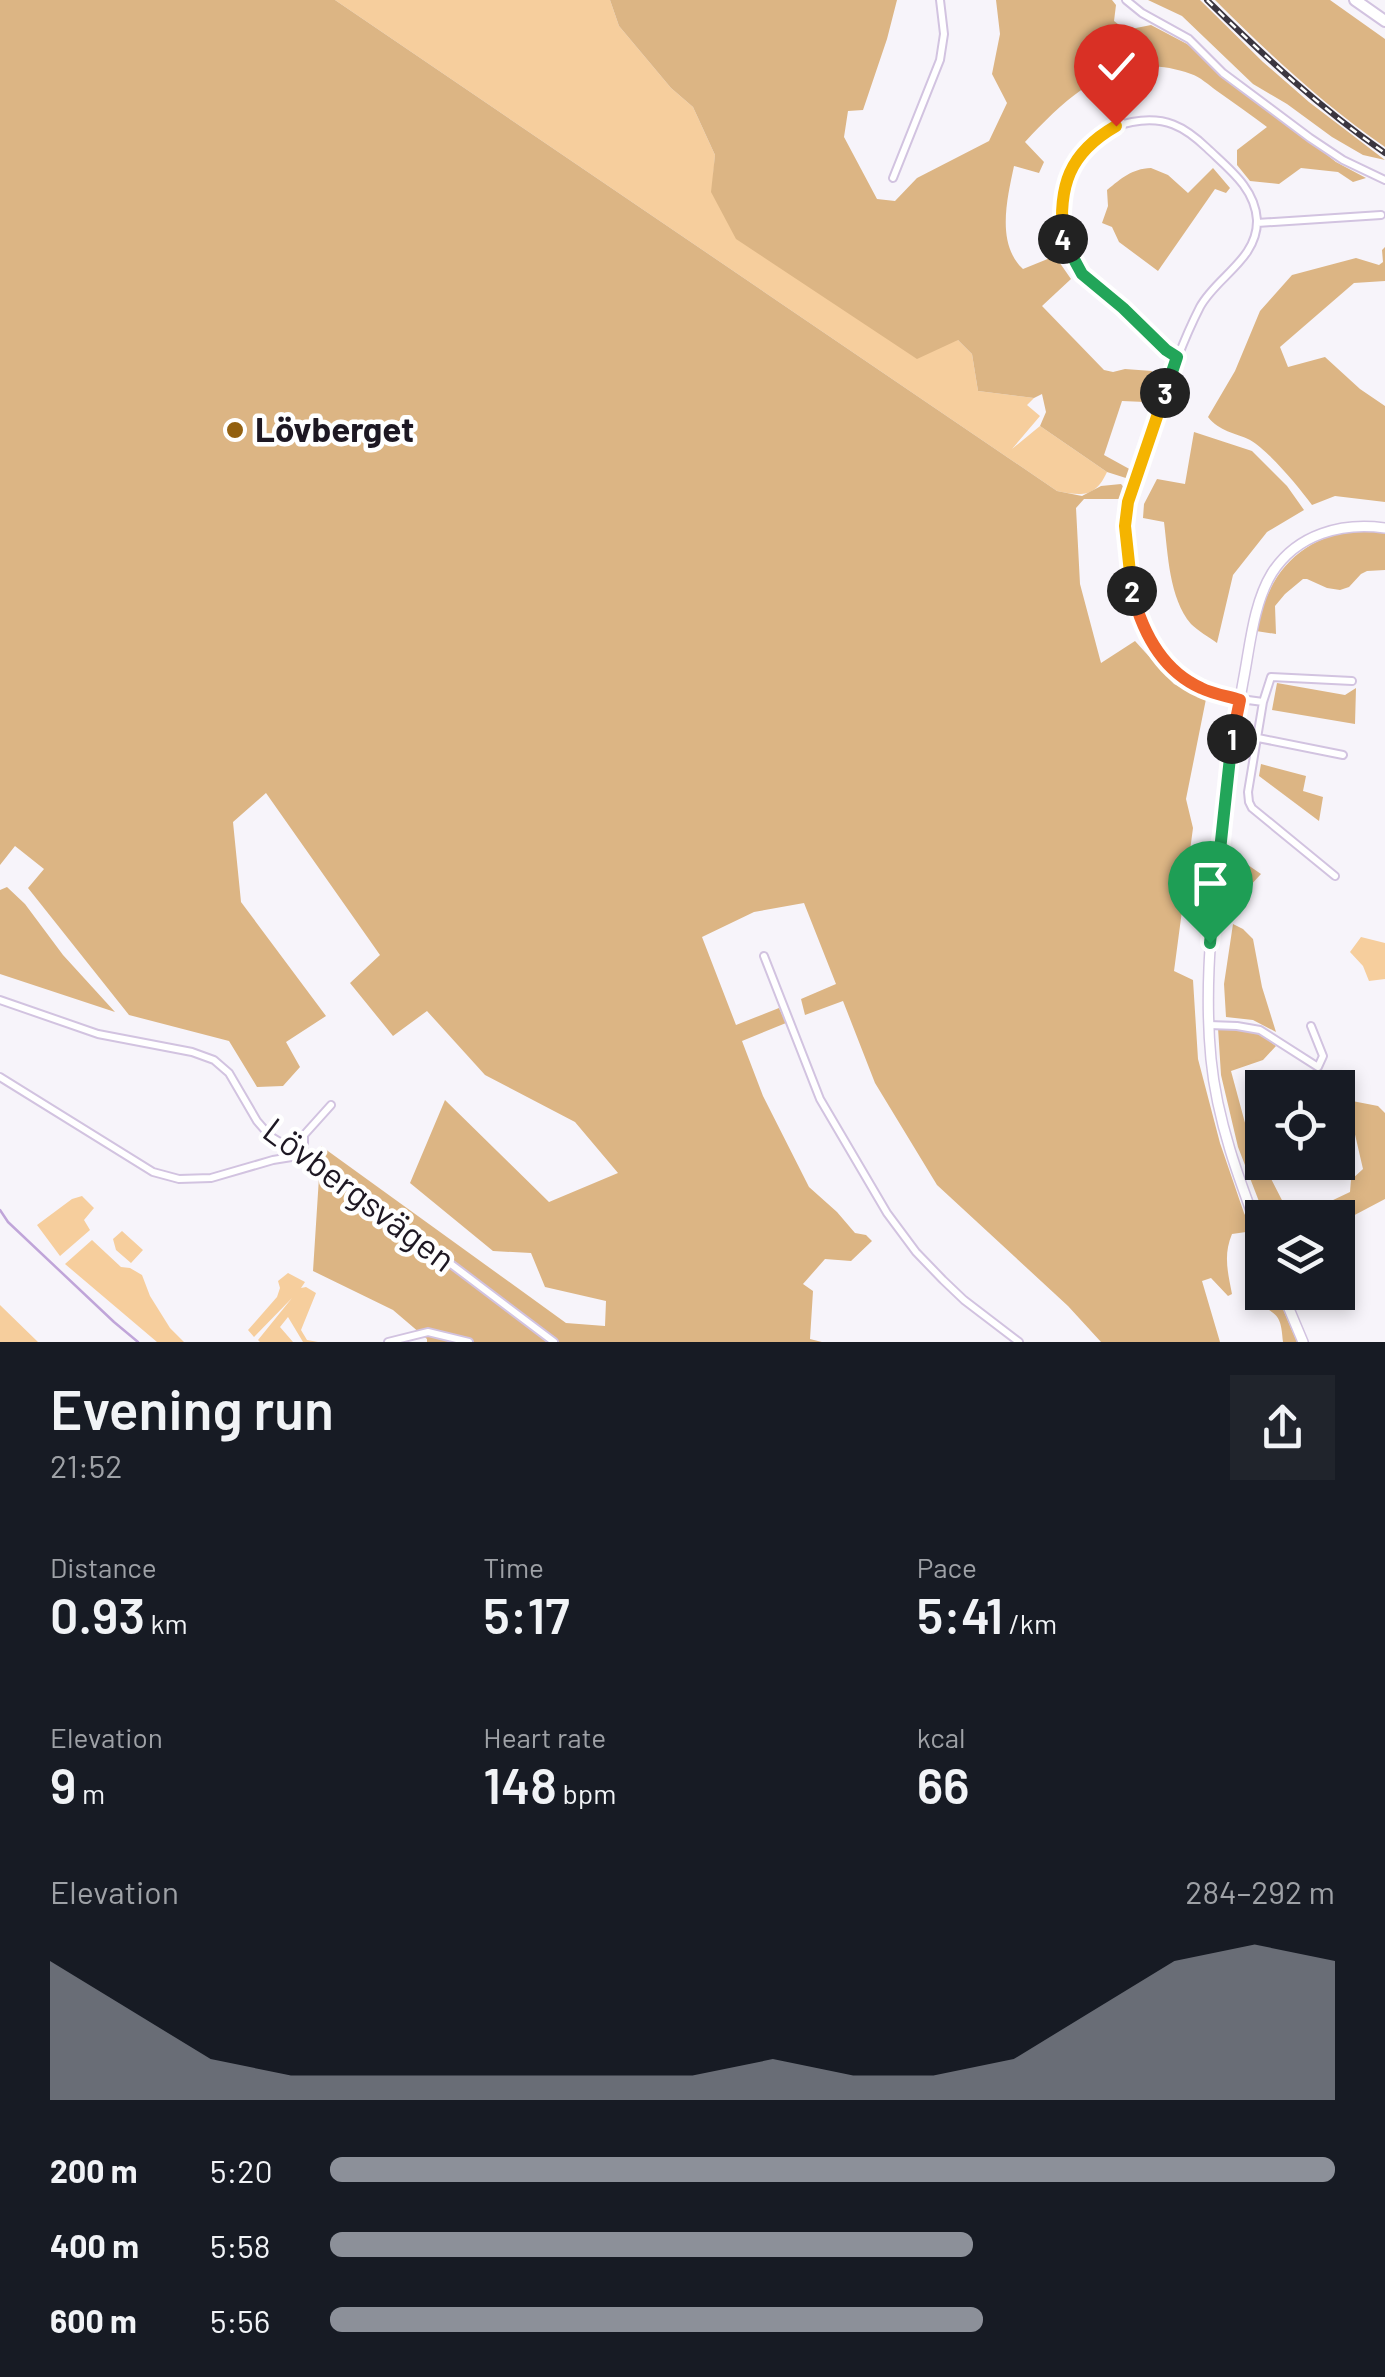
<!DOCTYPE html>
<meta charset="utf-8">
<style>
:root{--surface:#171b24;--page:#20242c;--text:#f1f3f6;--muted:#9ea1a6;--accent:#8c9099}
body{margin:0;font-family:Barlow,sans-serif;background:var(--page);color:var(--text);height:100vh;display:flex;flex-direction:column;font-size:38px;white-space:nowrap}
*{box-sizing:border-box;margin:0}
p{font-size:32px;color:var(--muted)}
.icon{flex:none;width:55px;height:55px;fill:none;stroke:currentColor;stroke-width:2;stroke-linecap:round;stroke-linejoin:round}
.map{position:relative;height:1342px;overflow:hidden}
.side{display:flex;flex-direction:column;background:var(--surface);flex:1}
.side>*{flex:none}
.tools{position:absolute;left:1245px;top:1070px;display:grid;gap:20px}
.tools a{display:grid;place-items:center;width:110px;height:110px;border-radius:0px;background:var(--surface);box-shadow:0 5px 15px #0003;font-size:50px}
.pin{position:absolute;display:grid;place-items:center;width:85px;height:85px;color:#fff;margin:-102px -42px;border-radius:50% 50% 50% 0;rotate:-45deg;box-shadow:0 0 10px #0007}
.pin .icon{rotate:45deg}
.km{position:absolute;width:50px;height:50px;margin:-25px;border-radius:50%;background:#222;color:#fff;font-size:28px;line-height:50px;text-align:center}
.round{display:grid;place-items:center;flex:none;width:105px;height:105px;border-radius:0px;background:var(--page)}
.headline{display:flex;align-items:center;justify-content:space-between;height:170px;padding:0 50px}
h1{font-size:55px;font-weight:600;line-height:75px}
.stats{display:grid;grid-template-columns:repeat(3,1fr);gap:15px;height:170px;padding:10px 50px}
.stats div{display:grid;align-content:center}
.stats b{font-size:50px;font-weight:600}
.stats small{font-size:28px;font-weight:400}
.stats p{font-size:28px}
.chart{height:280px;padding:20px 50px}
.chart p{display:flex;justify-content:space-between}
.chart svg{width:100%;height:180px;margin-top:10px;fill:var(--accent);opacity:.7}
ul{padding:0 50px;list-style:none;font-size:32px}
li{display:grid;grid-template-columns:160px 120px 1fr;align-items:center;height:75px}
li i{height:25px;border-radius:12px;background:var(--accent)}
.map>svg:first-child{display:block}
.green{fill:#f6ce9d}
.forest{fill:#dcb584}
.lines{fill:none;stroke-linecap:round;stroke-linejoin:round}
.stream{stroke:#c0a5d9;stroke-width:2.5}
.minor-casing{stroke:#d2c3e0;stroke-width:10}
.tertiary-casing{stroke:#d2c3e0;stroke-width:12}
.primary-casing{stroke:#d2c3e0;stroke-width:14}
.minor{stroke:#fff;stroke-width:6}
.tertiary{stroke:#fff;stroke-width:9}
.primary{stroke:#fff;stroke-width:10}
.rail-casing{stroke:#3b3640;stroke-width:6}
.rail{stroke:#fff;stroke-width:2.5;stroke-dasharray:8;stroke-linecap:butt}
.split-1-casing{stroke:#fff;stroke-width:20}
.split-2-casing{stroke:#fff;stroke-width:20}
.split-3-casing{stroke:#fff;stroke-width:20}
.split-4-casing{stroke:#fff;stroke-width:20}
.split-5-casing{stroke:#fff;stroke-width:20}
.split-1{stroke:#22a559;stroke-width:12}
.split-2{stroke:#f0652b;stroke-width:12}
.split-3{stroke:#f5b400;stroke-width:12}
.split-4{stroke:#22a559;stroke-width:12}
.split-5{stroke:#f5b400;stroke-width:12}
.poi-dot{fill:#926010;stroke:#fff;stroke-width:4}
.labels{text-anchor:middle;stroke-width:9;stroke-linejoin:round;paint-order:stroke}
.poi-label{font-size:35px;font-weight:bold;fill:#1e1823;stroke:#fff;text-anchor:start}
.street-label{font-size:35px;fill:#1e1823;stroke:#fff}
</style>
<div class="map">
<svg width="1385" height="1342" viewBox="0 0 1385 1342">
<rect width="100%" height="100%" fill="#f7f4fa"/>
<path class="green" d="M335,0H610L619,26L671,88L693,107L715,155L712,192L958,340L972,354L978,391L1034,398L1027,405L1040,416L1012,449L1040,426L1107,472C1095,498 1082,496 1057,491Z
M1361,937L1385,943V979L1369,981L1363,966L1350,952Z
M82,1196L94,1208L84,1220L90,1230L60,1256L37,1225L72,1199Z
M122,1231L143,1250L131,1263L116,1250L113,1239Z
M92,1240L121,1267L130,1268L142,1275L150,1296L170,1328L184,1342H157L65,1264Z
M288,1273L305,1282L301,1288L306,1287L316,1293L301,1330L307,1340L318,1342H303L288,1317L280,1327L293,1342H260L258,1340L292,1298L254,1337L248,1330L277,1297L280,1288L278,1281Z
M0,1305L38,1342H0Z"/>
<path class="forest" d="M0,0H335L1057,491L1082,496L1101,486L1121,484L1126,490L1123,499H1084L1076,508L1080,584L1101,663L1135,641L1174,684L1206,699L1186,799L1193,828L1174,971L1193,980L1198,1059L1220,1143L1244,1213L1253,1231L1232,1234C1223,1255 1228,1273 1232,1294L1228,1296L1211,1278L1202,1281L1220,1342H1101L1068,1306L937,1185L875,1083L843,1001L805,1015L801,999L836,984L804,903L754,912L702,937L736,1025L779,1008L786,1023L742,1041L763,1096L809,1187L837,1212L855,1233L866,1235L872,1241L851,1261L825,1259L803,1284L813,1291L810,1339L822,1342H427V1339L393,1310L313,1271L321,1146L566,1323L605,1326L606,1301L545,1287L531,1253L493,1251L410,1183L445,1100L549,1202L618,1173L575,1122L485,1075L427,1011L393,1036L350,983L380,955L266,793L233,822L241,902L326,1016L286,1042L300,1067L283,1086L257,1087L229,1041L129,1015L28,888L44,869L15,846L0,865Z
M610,0H897L887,39L863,110L848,111L844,137L877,199L895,201L917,178L989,141L1007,103L992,74L1000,34L996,0H1112L1116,5L1114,21L1126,30L1151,25L1187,44L1336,162L1366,178L1353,182L1338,172L1301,168L1279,184L1250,181L1237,165V150L1267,127C1251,115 1234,103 1217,91C1209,85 1200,77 1191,74C1118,48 1072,92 1025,142L1044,162L1039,173L1014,166C1007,199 996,244 1023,269L1055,256L1071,279L1042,306L1104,370L1113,372L1125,369L1152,371L1145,402L1122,401L1104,455L1133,471L1129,479L1107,472L1040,426L1046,412L1042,394L1034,398L978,391L972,354L958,340L917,359L736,239L711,192L715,155L693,107L671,88L619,26Z
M1148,0H1200L1263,62L1309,102L1385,160L1363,155L1332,137L1287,104L1253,84L1182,16Z
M1215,0H1330L1385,39V147C1323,104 1268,53 1215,0Z
M1151,168L1168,175L1188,193L1213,168L1230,188L1226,193L1215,189L1158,271L1119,242L1112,227L1102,223L1108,206L1107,190C1122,178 1131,169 1151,168Z
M1385,247V281L1354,283L1280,347L1288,367L1325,357L1360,389L1385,406V502L1335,496L1312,505C1299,487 1269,451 1250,440C1234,432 1220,432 1208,417L1235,371L1260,311L1292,275L1356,258L1379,265L1383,262L1382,250Z
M1194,432L1252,451L1287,486L1304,510L1267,532L1233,575L1217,643C1209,637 1198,631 1191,624C1169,598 1168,554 1164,522L1143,518L1144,504L1157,479L1185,484Z
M1365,529L1385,532V570L1367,571L1361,574L1349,587L1340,590L1327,588L1307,579H1303L1285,594L1275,606L1276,634L1256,631C1270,569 1301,536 1365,529Z
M1277,683L1345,695L1356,688L1355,724L1272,710Z
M1261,764L1306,776L1303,791L1323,797L1319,821L1259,776Z
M1232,854L1261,874L1223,915Z
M7,887L25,904L63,955L115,1012L0,974V890Z
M1233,924L1243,929L1253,939L1262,987L1276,1032L1253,1020L1226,1017L1224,984Z
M1218,1028C1244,1029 1255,1029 1276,1046L1263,1060L1231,1071L1248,1134L1287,1210L1303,1204L1312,1210L1350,1192L1351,1180L1363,1169L1347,1100L1378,1106L1385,1113V1199L1349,1218L1338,1221V1218L1265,1217L1238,1147L1221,1075Z
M1259,1265L1262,1267V1292L1276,1293L1297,1342H1283C1281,1319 1280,1313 1257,1305L1256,1274Z"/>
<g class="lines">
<path class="stream" d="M0,1210L8,1222L114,1322L138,1342"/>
<g class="minor-casing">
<path id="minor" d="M1126,0L1142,13L1189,39L1223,73L1310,138L1343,160L1385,180
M893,178L940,60L944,34L940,0
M1257,223L1381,215
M1177,357C1158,346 1143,327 1127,312C1112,298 1093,288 1081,272C1057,243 1055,198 1073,165C1085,143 1108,126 1132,122C1165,116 1184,126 1207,148C1229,169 1255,188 1257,220C1258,259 1216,277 1200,307C1178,350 1164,396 1148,441C1140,465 1129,489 1126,514C1124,531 1127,549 1129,567C1136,653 1178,693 1263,702
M1258,738L1343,755
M1335,876L1252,808L1249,802L1248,792L1263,702L1271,677L1352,681
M764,956L820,1099L887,1213L916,1252L943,1280L964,1300L1019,1342
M0,1000L98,1034L192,1052L214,1060L229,1073L257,1121L270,1136L328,1171L554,1342
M1209,1025L1237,1026L1260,1030L1318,1067L1323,1056L1311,1026
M0,1077L153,1172L179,1179L211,1178L273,1160L304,1155V1135L331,1105
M388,1342L428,1332L469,1342"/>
</g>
<g class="tertiary-casing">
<path id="tertiary" d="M1262,1240C1240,1182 1217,1122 1211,1059C1205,998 1210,938 1216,877C1223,812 1231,747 1243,682C1250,647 1253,604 1272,573C1297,534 1342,522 1385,528
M1282,1292L1303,1342"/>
</g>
<g class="primary-casing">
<path id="primary" d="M1355,0L1385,21"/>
</g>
<use href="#minor" class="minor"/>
<use href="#tertiary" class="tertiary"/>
<use href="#primary" class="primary"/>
<g class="rail-casing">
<path id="rail" d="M1207,0C1263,55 1320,108 1385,153"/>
</g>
<use href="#rail" class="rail"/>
</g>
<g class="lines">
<g class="split-1-casing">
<path id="split-1" d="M1210,943L1232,739"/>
</g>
<g class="split-2-casing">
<path id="split-2" d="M1132,591C1142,631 1161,670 1201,688C1213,694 1227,696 1240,700L1232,739"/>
</g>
<g class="split-3-casing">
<path id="split-3" d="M1132,591L1125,526L1128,502L1165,393"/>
</g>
<g class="split-4-casing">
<path id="split-4" d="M1063,239L1082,274L1123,308L1166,350L1177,357L1165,393"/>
</g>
<g class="split-5-casing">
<path id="split-5" d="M1063,239C1058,186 1069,153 1116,126"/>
</g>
<use href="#split-1" class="split-1"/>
<use href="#split-2" class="split-2"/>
<use href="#split-3" class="split-3"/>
<use href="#split-4" class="split-4"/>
<use href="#split-5" class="split-5"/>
</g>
<circle class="poi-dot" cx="235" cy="430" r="10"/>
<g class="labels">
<g class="poi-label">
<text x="255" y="442">Lövberget</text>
</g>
<g class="street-label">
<text transform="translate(359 1195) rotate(37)" y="12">Lövbergsvägen</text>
</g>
</g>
</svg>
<div class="tools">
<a><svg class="icon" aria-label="locate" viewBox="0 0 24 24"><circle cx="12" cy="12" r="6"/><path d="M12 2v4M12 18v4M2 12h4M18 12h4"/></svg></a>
<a><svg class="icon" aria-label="layers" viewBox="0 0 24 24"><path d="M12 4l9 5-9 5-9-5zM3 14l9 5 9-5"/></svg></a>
</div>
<div class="pin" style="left:1210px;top:943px;background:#1e9e55"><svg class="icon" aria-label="arrive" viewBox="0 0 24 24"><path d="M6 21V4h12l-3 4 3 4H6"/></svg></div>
<div class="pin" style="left:1116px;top:126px;background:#d93025"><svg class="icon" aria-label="check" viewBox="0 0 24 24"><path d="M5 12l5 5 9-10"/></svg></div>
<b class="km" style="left:1232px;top:739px">1</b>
<b class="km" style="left:1132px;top:591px">2</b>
<b class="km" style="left:1165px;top:393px">3</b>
<b class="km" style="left:1063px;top:239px">4</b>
</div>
<section class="side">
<div class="headline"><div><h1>Evening run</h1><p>21:52</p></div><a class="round"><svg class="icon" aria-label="share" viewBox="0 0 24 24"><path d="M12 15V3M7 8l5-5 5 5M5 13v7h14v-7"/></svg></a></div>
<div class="stats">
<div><p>Distance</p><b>0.93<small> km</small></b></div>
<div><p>Time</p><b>5:17</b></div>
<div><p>Pace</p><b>5:41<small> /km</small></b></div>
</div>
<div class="stats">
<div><p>Elevation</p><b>9<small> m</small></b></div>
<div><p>Heart rate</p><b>148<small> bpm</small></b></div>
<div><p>kcal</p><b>66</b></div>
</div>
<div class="chart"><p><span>Elevation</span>284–292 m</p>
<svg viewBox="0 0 160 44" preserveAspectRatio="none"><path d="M0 44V10L10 22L20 34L30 38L40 38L50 38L60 38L70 38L80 38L90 34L100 38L110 38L120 34L130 22L140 10L150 6L160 10V44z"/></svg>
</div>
<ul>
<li><b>200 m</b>5:20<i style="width:100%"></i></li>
<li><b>400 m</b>5:58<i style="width:64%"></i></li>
<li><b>600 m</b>5:56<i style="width:65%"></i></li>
</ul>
</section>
